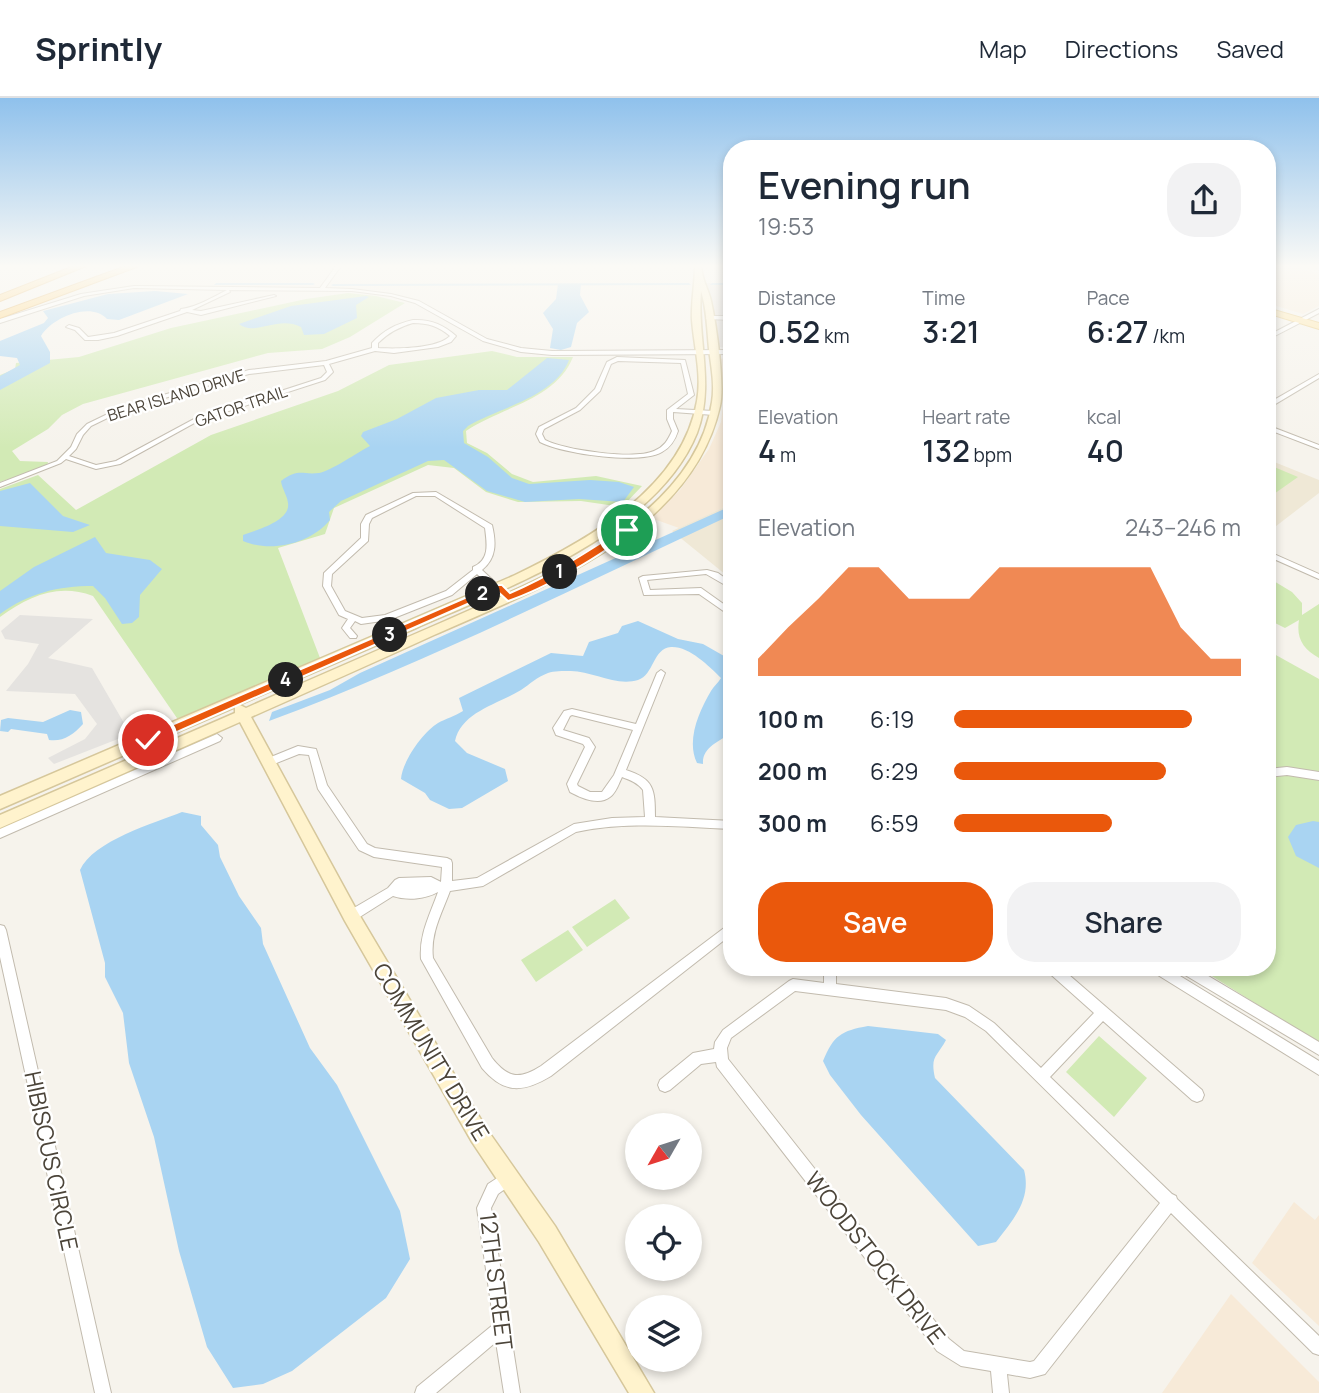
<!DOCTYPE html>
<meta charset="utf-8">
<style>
:root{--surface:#fff;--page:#f2f2f3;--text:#1f2937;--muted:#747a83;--line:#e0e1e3;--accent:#ea580c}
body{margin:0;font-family:Manrope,sans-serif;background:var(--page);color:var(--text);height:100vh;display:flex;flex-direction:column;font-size:26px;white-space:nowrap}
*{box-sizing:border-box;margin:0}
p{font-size:23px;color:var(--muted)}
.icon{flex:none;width:38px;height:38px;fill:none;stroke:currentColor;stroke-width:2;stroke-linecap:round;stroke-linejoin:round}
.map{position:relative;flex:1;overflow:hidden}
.sheet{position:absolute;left:723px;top:42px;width:553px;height:836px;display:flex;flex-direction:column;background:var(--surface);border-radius:28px;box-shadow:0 4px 10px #0003}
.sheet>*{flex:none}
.needle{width:46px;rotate:231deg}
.buttons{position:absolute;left:625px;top:1015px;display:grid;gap:14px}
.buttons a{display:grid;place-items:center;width:77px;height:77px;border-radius:50%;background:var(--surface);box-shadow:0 4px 10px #0003;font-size:35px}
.pin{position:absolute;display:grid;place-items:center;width:60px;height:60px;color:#fff;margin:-30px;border:4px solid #fff;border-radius:50%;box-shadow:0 2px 7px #0007}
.km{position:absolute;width:35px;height:35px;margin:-18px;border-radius:50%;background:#222;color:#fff;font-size:19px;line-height:35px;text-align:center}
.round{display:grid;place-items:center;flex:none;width:74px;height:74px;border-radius:28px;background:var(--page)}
.summary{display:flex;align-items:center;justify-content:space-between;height:119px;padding:0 35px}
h1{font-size:38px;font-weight:600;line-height:52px}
.figures{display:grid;grid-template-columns:repeat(3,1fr);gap:10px;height:119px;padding:7px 35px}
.figures div{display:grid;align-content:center}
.figures b{font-size:30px;font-weight:600}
.figures small{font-size:19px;font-weight:400}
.figures p{font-size:19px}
.chart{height:196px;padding:14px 35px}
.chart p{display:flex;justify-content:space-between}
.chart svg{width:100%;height:126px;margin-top:7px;fill:var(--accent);opacity:.7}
.action{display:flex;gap:14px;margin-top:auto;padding:14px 35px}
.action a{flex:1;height:80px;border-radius:28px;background:var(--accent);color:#fff;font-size:28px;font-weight:600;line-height:80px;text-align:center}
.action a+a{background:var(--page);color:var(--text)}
ul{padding:0 35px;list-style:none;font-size:23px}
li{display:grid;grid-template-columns:112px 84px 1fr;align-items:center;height:52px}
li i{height:18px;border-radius:9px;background:var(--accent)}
header{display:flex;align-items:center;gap:42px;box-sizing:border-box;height:98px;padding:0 35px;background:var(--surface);border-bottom:2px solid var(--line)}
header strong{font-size:33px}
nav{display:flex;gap:38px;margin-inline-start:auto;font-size:24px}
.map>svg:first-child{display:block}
.commercial{fill:#f7ead8}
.industrial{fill:#e6e2dd}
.education{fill:#efe8d6}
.green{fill:#d2eab5}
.parking{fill:#e5e3e0}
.water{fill:#a9d4f2}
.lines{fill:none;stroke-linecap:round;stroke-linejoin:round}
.canal{fill:#a9d4f2;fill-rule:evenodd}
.street-casing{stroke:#c2bbae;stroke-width:2}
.secondary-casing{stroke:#d6c79b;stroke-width:3}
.primary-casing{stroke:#e6c16a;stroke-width:2}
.highway-casing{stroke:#e0a43c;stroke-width:2}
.street{fill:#fff;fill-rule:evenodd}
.secondary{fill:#fff3cd;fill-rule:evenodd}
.primary{fill:#ffe39c;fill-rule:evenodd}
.highway{fill:#ffcf6e;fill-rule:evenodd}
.route{fill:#ea580c;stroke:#fff;stroke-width:2}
.labels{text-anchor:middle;stroke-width:5;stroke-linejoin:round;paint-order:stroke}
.far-street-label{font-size:16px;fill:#4b4439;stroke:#fff}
.near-street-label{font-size:23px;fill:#4b4439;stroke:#fff}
</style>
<header>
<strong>Sprintly</strong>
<nav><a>Map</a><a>Directions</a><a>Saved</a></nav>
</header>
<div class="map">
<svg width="1319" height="1295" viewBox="0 0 1319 1295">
<rect width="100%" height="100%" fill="#f6f3ec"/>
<path class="commercial" d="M1267,168H1292L1319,176V208L1303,216L1267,205Z
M731,258V406L679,430L651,420L680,392L709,351L721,324L724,300L721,261Z
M1294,1104L1315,1122L1319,1117V1228L1252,1165Z
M1231,1196L1319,1284V1295H1162Z"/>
<path class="industrial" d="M706,185H731V250L718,249Z"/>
<path class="education" d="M1267,361L1319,382V395L1267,435Z
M731,406V481L672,433Z"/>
<path class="green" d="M348,195L376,198L405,205L350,239L322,251L268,255L83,306L62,317L48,331L12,353L20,363L48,364L47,368L0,384V277L15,271L16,265L79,259L171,230L306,201Z
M492,253L517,259H573C556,302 501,309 466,333L467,345L487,355L512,376L533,384L596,378L642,388L622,409L581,403L518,404L486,394L454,370L428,367L334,410L325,436L278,450L320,560L179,623L93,498C58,485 29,498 0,519V391L38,377L76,412L211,337L338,293L389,267Z
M1267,366L1298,379L1267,401Z
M1267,479L1292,494L1302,505V517L1319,506V560C1303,551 1296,540 1299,522L1285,530L1267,521Z
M1267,552L1319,581V945L1199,870H1267Z
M615,801L630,820L587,849L572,829Z
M568,832L583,852L536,884L521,862Z
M1099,938L1147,980L1114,1019L1066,974Z"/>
<path class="parking" d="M20,517L93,521L48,560L92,570L124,625L159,613L164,623L54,666L48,660L85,641L97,626L75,596L6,593L28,566L39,546L5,541L1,533Z"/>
<path class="water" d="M558,186H581L580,197L589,214L577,225L571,249L561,252L550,250L553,231L543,215L556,201Z
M155,193L188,196L119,222L107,221C90,203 52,220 41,238L50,254V265L0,292V278L20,267L17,260L0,258V243L44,225L48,220L43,213L108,196Z
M366,198L369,199L356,207L357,220L324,236L304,237L301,229C277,217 255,239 239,226L291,208Z
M547,260L569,262C555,299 498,310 468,328L463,333L464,345L488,359L512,380L529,386L590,382L619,384L634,389L623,404L579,401L525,404L487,393L444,362L428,363L341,403L329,414L330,422C310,446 271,455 243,443V437C256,432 291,423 288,405C287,397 282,391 281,383C299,370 301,377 319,375C331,373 358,354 370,348L361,338L363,334L397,321L436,300L479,292H507Z
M30,385L63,418L90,427L73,434L0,428V393Z
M731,408V417C578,488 428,564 269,623L272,614L330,592L360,575Z
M95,439L106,455L150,462L162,471L140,497L139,519L132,525L122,526L105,500L93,488C58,488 29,495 0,516V493L34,469Z
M638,523L678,541L703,546L731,562V635C719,644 702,649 703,666L697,665C686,643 699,613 711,593C714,588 718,585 721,580C709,568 689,548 671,549C653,550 654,577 638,582C615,589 591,572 569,573C563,573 554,573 548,575C537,579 530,586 521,592C498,606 461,614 455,643L467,655L505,671L508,683L462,710L449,711L430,702L425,695L401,681C402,664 423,634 438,625C445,621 455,618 463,613L459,600L551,555L583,558L589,544L618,535L622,528Z
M70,612L81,614L83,626C73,637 63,644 49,642L47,636L11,631L8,634L0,633L1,622L8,620L43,624Z
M182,714L201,718V727L218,747L220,759L239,798L261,830L263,846L310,950L337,987L400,1113L410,1161L386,1200L292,1273L263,1286L233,1290L207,1249L179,1153L154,1039L129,965L123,915L105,879V865L80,772C93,743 154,725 182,714Z
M1313,723L1319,724V770L1296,758L1288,739L1296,727Z
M868,928L938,936L946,942C937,959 930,958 935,980L1024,1072C1032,1102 1012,1123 996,1144L978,1148L861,1017L830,977L823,963C834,937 841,933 868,928Z"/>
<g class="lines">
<path class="canal" d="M216,185H313L315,186L313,187H214Z
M689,185L691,187L333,188L331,187L333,186Z
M712,185H732V187H710Z"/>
<g class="street-casing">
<path id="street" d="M336,168H341L325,190L352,191L391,196L419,203L487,241L521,250L552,253L732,252V256L552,257L521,254L483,243L415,205L391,198L352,193L229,192L230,194L192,212L201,213L274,197L276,198L201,217L187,214L117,238L98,242H85L75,232L66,229L69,227L79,230L88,239L114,235L180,213L181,211C197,209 213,199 227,192L134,190L84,198L0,225V221L81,196L134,188L320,190Z
M1319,211V215L1267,242V238Z
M709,218H732V222L707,221L706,220Z
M413,222C430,221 443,226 456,238L451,244L438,249L394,255L375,253L329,266L333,274L325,282L198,323L120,366L96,371L66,361L61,365L0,389V385L57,363L71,349L77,336L87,326L122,309L249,272L326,263L372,250V245C384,232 396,226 413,222ZM413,225C428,225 438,228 450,238C437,251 395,251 378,250V245C388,235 399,229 413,225ZM324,267L327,274L321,280L194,321L116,363L96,367L69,358L76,351L83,337L91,328L126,311L249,276Z
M617,259L685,262L694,297L676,311L714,313L717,315L714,317L673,314V321L678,333C675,342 671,349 662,354C640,367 563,356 540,344L536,336L539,329L576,310L595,291L607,264ZM618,263L681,265L688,296L667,312V321L672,333C668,342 664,349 654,353C634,362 564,352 545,342L542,336L544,331L580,312L600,293L611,266Z
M1319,276V280L1267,311V306Z
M1267,327L1319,347V351L1267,331Z
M436,394L492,427C496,444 497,460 482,472L512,500L511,502H505L477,476L452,497L389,522L361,526L355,523L350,530L357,538L356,540H350L342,530L348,521L339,517L323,488L324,475L361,440V426L366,417L413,395ZM416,398H435L485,430C487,446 490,462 473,469V472L446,493L385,517L362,520L345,513L331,488L332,476L368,443L369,426L372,420Z
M1267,453L1319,476V481L1267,458Z
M707,472L718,475L732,485V491L706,476L647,482L650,492L701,490L732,512V519L699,496L644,497L639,480L643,478Z
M661,572L665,575L626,672C654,681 655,691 655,719L732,723V731C679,729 628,723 576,734L483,788L450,793C442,815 430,835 433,860L492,960C508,980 519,982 541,968L732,824V836L551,978C523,995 504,996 482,970L421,861C419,836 430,817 438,794C426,801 407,803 393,798L355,822L351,823L347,822L345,818L347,814L388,790L395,782L399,780L431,779L441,784L442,769L374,759L359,752L318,691L309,657L299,656L269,668L266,667L264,664L266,661L298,648L316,651L327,687L367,746L375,750L447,760L451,762L452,765V783L477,780L574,726L612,720L645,719L643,692C638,685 630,682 622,679C619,685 616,695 610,699C599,708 581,700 570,694L567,686L585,649L583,646L556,637L553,630L564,613L572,611L636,626L657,575ZM572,617L633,632L614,677L602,694H590L578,688L577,686L595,649L589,640L563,632L570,618Z
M217,636L222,640L220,643L0,740V731Z
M1287,669L1319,674V682L1287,677L1267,679V671Z
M0,827L4,828L6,832L111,1295H95L0,859Z
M824,870H836V886L946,900L969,908L994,925L1041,970L1094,915L1048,874L1046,870H1061L1202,992L1204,997L1202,1002L1197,1004L1192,1002L1103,923L1050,979L1172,1096L1176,1098L1177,1101L1319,1238V1257L1313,1255L1171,1115L1045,1276L1030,1280L1007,1276L1009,1295H993L991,1273L961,1268L937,1253L717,969L716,964L701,966L670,992L665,994L660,992L658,987L660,982L693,955L714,951L715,944L723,932L789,883L793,881L824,885ZM795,893L946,912L965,919L986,933L1160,1105L1034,1263L1030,1264L964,1253L949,1241L728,961L727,950L731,940Z
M1151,870H1167L1319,963V977L1153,874Z
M1178,870H1195L1319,944V957L1180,874Z
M508,1073L513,1075L515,1080L513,1085L498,1096L491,1110L520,1295H504L496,1244L436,1295H415L417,1289L494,1226L477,1110L488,1086Z"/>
</g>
<g class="secondary-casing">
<path id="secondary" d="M695,168H701C702,182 708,190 711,203C716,225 725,287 720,308C692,435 540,490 434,537C373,565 312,592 251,619L357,813L486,1030L555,1128L654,1295H629L539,1144L472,1044L345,823L240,624L0,730V717L235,615V609L0,711V698L513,478C586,443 682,391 697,303C702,276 694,249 692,222C691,204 695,186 695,168ZM701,193C707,212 707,232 709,251C711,268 715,286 712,304C694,422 540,481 445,523C378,552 312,581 246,610L240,607L236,608C296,582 356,556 416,530C507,490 657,435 697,335C715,287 697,242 701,193Z"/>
</g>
<g class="primary-casing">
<path id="primary" d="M1267,210L1319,225V231L1267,215Z"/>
</g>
<g class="highway-casing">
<path id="highway" d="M74,168H86L0,203V197Z
M126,168H139L0,220V214Z"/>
</g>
<use href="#street" class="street"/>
<use href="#secondary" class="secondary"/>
<use href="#primary" class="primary"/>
<use href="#highway" class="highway"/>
</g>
<linearGradient id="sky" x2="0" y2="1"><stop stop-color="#8fc1ec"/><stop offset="0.48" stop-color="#fbfaf6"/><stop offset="1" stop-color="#fbfaf6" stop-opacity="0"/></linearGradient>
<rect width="1319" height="350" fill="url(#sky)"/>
<path class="route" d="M624,430L632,432C604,457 544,491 508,503L497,493L152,645H144L142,642L144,639L495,487H502L510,495C550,478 587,454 624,430Z"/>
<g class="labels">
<g class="far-street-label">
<text transform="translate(176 297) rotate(-17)" y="6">BEAR ISLAND DRIVE</text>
<text transform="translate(241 308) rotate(-19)" y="6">GATOR TRAIL</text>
</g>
<g class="near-street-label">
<text transform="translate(431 954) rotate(59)" y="8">COMMUNITY DRIVE</text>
<text transform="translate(51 1063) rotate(78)" y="8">HIBISCUS CIRCLE</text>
<text transform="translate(875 1160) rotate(52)" y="8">WOODSTOCK DRIVE</text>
<text transform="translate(496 1183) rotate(83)" y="8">12TH STREET</text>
</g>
</g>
</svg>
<div class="buttons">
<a><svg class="needle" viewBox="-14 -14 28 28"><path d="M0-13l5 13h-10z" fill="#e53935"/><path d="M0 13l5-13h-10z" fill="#747a83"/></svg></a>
<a><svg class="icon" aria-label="locate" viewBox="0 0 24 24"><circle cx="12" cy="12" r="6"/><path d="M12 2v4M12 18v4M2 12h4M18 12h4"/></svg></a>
<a><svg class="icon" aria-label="layers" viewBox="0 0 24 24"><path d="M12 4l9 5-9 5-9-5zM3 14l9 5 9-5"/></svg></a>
</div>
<div class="pin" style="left:627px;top:432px;background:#1e9e55"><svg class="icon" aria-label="arrive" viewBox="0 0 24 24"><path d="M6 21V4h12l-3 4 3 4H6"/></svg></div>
<div class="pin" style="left:148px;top:642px;background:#d93025"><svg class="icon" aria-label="check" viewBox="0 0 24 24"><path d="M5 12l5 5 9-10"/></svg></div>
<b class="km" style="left:560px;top:474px">1</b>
<b class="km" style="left:483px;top:496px">2</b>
<b class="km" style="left:390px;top:537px">3</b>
<b class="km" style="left:286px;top:582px">4</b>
<section class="sheet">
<div class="summary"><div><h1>Evening run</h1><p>19:53</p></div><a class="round"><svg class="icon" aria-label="share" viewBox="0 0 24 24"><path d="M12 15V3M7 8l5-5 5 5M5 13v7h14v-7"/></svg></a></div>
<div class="figures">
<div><p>Distance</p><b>0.52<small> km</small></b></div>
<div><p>Time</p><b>3:21</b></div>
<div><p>Pace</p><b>6:27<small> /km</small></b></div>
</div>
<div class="figures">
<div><p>Elevation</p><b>4<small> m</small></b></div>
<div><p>Heart rate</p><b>132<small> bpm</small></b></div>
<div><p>kcal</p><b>40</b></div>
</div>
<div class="chart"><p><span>Elevation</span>243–246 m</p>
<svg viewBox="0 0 160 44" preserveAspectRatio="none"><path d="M0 44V38L10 27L20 17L30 6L40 6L50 17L60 17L70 17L80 6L90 6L100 6L110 6L120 6L130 6L140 27L150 38L160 38V44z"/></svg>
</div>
<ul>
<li><b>100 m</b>6:19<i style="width:83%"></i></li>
<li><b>200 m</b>6:29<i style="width:74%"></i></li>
<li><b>300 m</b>6:59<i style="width:55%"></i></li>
</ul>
<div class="action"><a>Save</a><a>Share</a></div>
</section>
</div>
